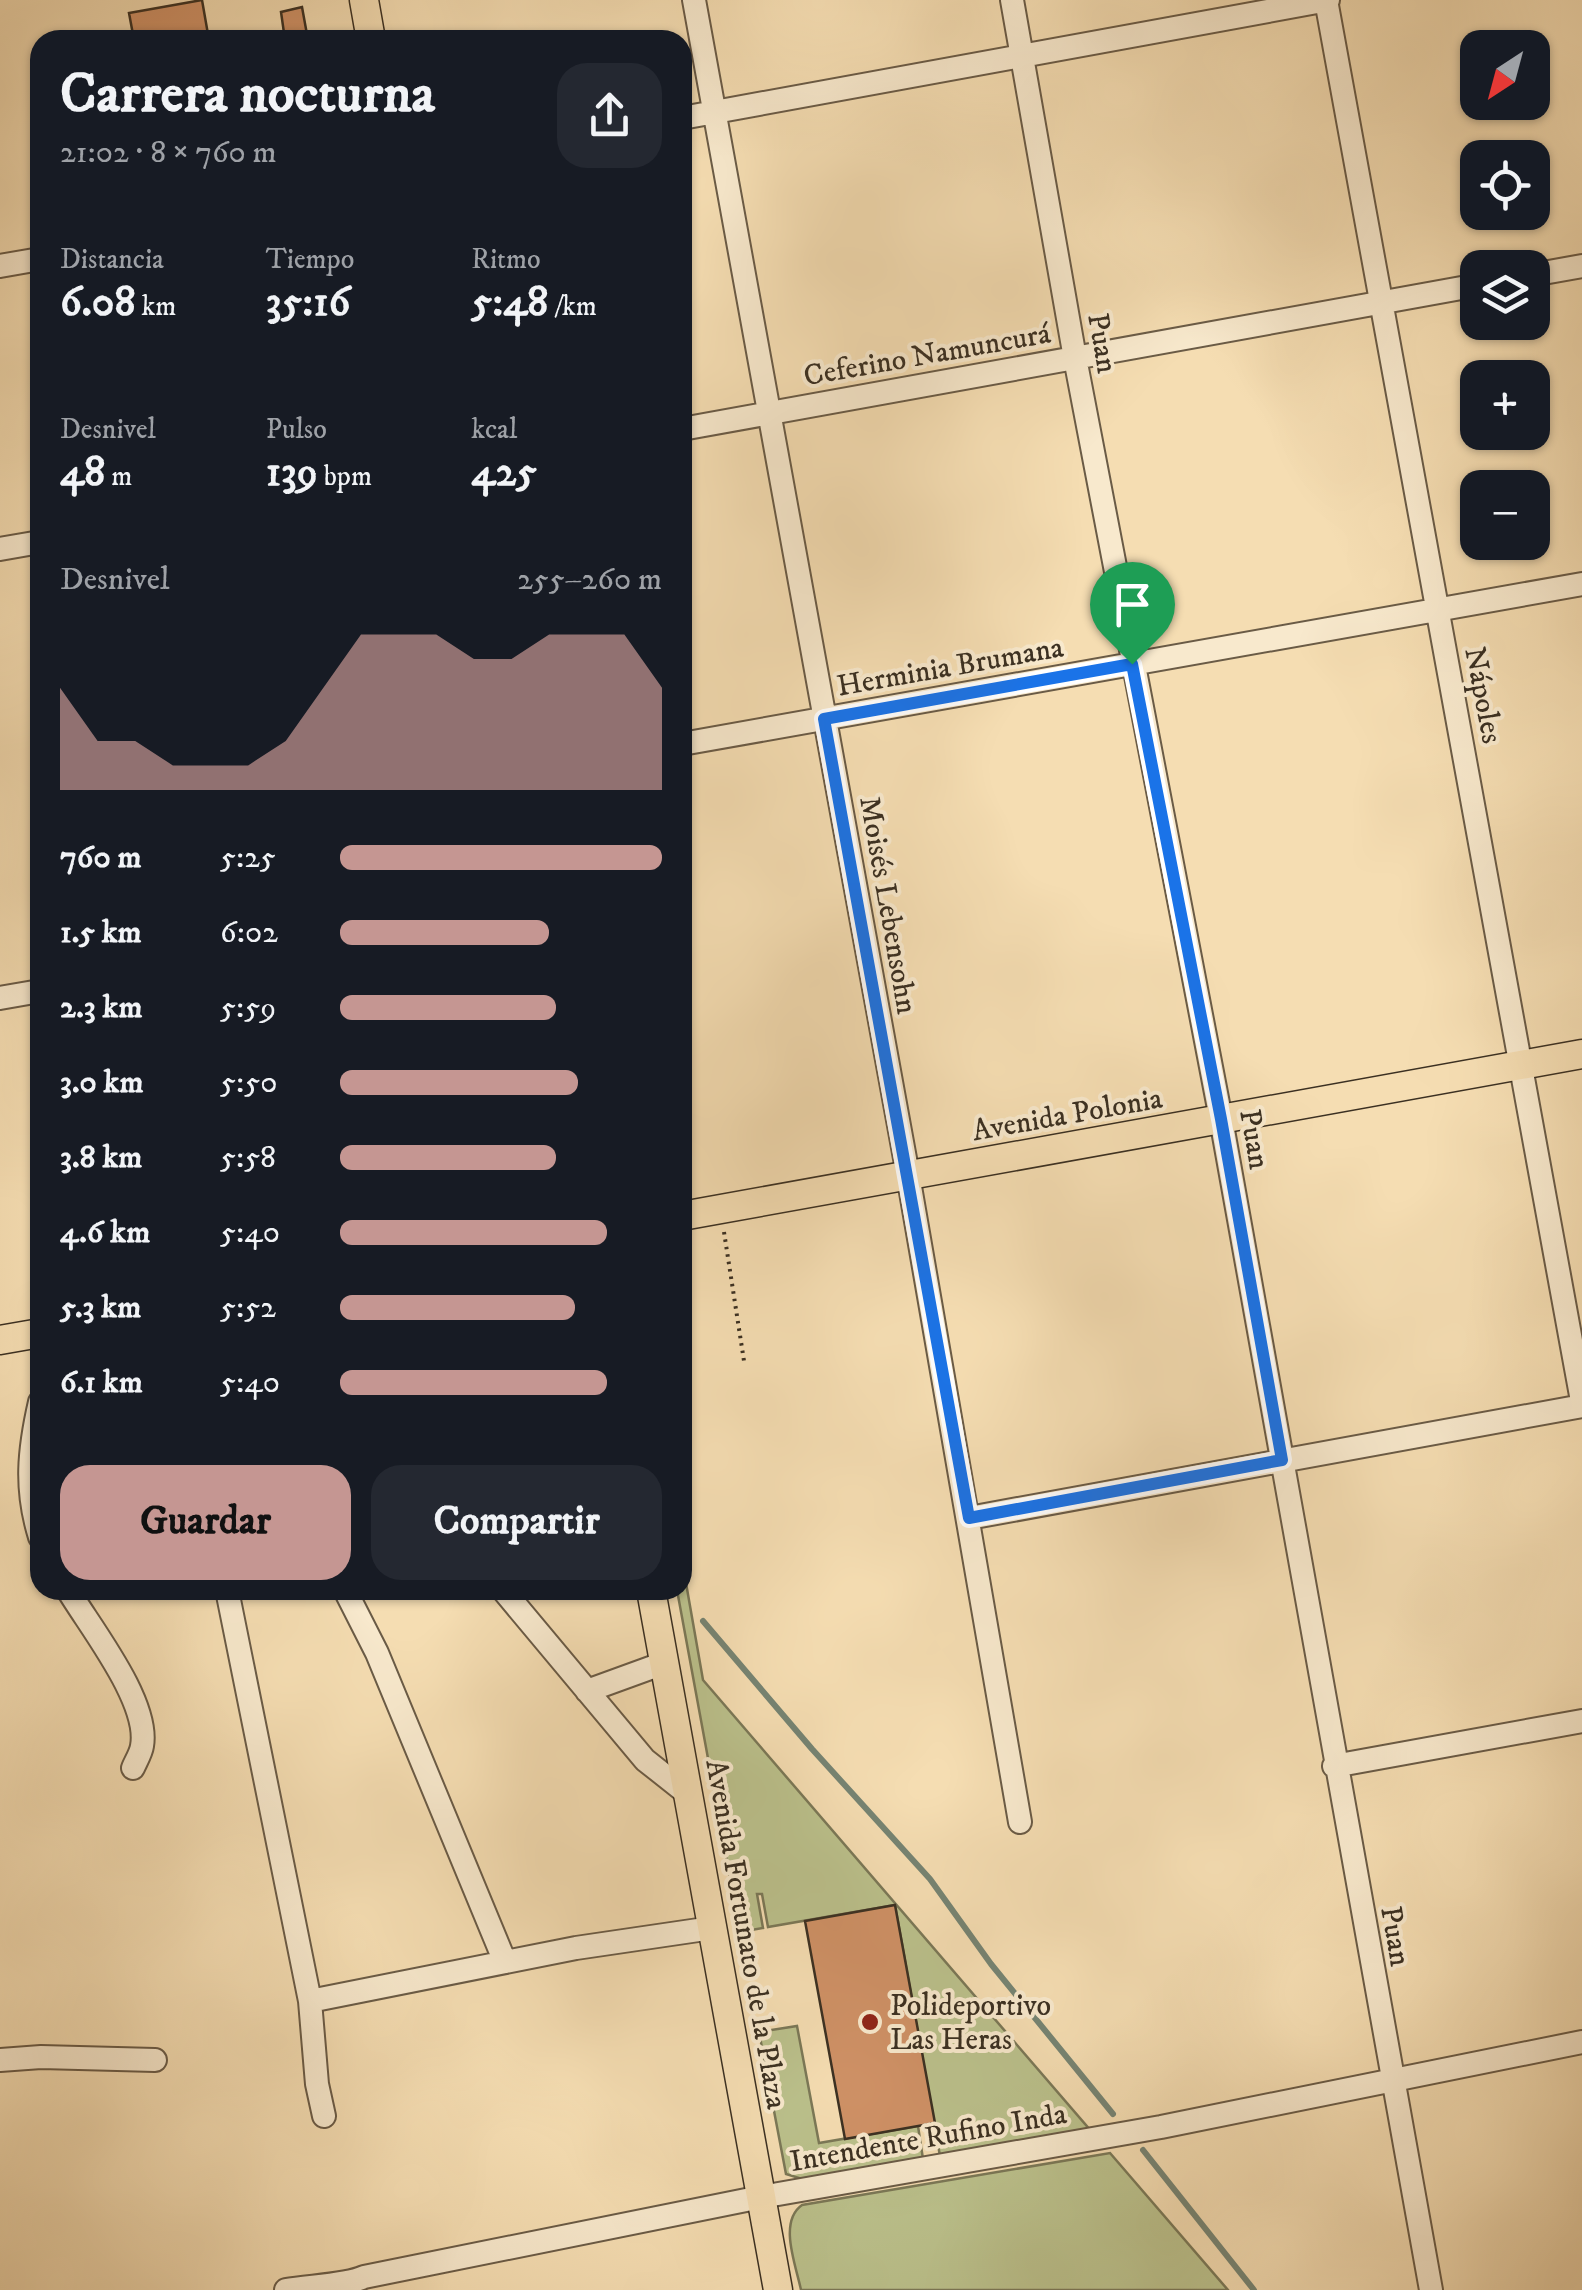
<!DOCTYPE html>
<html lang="es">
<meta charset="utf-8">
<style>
:root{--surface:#171b24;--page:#242831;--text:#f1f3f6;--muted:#9ea1a6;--accent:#c59692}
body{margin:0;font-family:"IM FELL DW Pica",serif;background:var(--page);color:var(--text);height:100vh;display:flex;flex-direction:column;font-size:38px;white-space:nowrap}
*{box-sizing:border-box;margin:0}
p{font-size:32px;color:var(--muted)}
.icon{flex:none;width:55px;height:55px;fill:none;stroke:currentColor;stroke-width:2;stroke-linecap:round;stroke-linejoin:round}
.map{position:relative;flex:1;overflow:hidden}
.details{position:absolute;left:30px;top:30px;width:662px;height:1570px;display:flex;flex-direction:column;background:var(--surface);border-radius:30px;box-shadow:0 2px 8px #0004}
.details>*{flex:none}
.needle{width:65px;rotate:216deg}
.tools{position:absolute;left:1460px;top:30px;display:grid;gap:20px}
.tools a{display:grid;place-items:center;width:90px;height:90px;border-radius:20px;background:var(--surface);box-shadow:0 2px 8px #0004;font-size:50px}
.pin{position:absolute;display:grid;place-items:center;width:85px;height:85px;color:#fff;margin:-102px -42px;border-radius:50% 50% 50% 0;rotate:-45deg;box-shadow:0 0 10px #0007}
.pin .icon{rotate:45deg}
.round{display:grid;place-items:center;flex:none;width:105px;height:105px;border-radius:30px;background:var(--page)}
.overview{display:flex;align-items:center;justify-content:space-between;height:170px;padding:0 30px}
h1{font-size:55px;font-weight:700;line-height:75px}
.figures{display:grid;grid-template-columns:repeat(3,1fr);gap:15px;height:170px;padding:10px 30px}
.figures div{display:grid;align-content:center}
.figures b{font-size:42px;font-weight:700}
.figures small{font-size:28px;font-weight:400}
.figures p{font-size:28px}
.chart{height:280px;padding:20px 30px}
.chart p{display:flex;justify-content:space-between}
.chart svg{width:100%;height:180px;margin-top:10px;fill:var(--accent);opacity:.7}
.primary-button{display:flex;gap:20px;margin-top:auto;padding:20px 30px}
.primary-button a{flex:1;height:115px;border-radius:30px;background:var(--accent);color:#111;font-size:40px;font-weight:700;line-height:115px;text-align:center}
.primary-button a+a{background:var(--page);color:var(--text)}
ul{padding:0 30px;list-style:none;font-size:32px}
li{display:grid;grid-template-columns:160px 120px 1fr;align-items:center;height:75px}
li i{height:25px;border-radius:12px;background:var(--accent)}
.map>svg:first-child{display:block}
.green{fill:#bbc18c;stroke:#7b7857;stroke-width:2.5}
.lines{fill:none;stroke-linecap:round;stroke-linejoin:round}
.stream{stroke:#768473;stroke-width:6}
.building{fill:#cf9166;stroke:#3b3022;stroke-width:2.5}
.minor-casing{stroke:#6a5b46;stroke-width:26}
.major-casing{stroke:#3b3022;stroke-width:31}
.path{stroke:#3b3022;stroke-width:4;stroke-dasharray:2.5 5;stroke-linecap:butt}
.minor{stroke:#f8e9cd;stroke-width:22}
.major{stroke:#f5ddb2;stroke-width:28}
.route-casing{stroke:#fff;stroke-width:20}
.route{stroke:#1a73e8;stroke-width:12}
.poi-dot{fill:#8f2418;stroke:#f8e9cd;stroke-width:4}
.labels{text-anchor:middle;stroke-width:8;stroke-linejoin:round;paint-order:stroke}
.street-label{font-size:30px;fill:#3b3022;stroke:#f8e9cd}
.poi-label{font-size:30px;fill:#3b3022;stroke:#f8e9cd;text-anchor:start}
</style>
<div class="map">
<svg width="1582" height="2290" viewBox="0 0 1582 2290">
<rect width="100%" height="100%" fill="#f5ddb2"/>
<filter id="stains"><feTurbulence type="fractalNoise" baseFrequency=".002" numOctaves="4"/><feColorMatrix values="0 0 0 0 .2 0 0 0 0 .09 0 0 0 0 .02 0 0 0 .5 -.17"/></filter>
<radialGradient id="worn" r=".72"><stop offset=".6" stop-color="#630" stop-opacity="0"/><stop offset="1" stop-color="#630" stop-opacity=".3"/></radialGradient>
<path class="green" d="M683,1566L703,1680L1091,2131L940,2156L895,1905L768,1927L762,1894H757L763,1928L740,1932L677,1590H682Z
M797,2026L819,2143L918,2126L923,2159L802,2179L786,2174L759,2032Z
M1110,2153L1228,2290H801C796,2265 778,2222 802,2205Z"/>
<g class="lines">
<path class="stream" d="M703,1621L812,1749L930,1879L991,1964L1113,2114
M1143,2150L1254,2290"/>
</g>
<path class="building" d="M202,0L209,40H134L129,13Z
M302,7L308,40H285L281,12Z
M895,1905L935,2123L845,2139L805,1921Z"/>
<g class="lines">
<g class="minor-casing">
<path id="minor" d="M694,0L908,1175L1020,1822
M1012,0L1075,358L1221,1119L1431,2290
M1326,0L1582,1401
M682,118L1328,0
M0,266L40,259
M1532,275L1582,266
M682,429L1478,285
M0,549L40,542
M682,744L1582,584
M0,998L40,991
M40,1402C29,1450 25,1489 40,1537
M969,1518L1582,1406
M68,1590C90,1627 150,1702 142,1746C141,1753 136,1761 133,1768
M227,1590L310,2001L317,2084L324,2116
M345,1590L377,1653L505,1962
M503,1590L645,1760L688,1794
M587,1691L664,1663
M1334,1766L1582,1721
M310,2001L576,1948L712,1928
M0,2060L41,2057L155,2060
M286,2290C308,2286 348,2285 364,2277L761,2197L1161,2127L1582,2042"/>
</g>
<g class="major-casing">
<path id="major" d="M364,0L371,40
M682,1216L1582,1054
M0,1340L40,1333
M651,1590L778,2290"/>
</g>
<path class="path" d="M724,1232L744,1361"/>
<use href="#minor" class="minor"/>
<use href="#major" class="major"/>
</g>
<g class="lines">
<g class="route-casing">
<path id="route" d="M1132,664L1221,1119L1282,1460L969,1518L824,719Z"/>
</g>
<use href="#route" class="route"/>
</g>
<circle class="poi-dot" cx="870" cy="2022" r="10"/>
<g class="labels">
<g class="street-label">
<text transform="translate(1103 343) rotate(80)" y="10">Puan</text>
<text transform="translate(927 354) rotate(-10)" y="10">Ceferino Namuncurá</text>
<text transform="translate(950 666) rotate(-10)" y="10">Herminia Brumana</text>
<text transform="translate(1484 695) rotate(79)" y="10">Nápoles</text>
<text transform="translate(889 905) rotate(80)" y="10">Moisés Lebensohn</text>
<text transform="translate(1067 1114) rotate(-10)" y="10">Avenida Polonia</text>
<text transform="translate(1255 1139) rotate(80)" y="10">Puan</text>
<text transform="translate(747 1934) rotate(80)" y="10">Avenida Fortunato de la Plaza</text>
<text transform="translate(1396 1936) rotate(80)" y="10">Puan</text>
<text transform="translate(928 2137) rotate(-10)" y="10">Intendente Rufino Inda</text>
</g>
<g class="poi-label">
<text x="890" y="2015">Polideportivo<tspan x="890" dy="34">Las Heras</tspan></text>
</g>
</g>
<rect width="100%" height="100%" filter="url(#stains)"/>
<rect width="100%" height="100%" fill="url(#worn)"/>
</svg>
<div class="tools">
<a><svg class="needle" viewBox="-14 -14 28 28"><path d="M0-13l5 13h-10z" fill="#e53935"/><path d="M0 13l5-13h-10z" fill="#9ea1a6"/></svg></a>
<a><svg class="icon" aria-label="locate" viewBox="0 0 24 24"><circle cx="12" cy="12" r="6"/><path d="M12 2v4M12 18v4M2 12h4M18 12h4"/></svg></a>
<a><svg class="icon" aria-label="layers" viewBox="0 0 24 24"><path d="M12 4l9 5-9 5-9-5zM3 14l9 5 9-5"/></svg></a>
<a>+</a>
<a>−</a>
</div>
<div class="pin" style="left:1132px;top:664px;background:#1e9e55"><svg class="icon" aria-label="arrive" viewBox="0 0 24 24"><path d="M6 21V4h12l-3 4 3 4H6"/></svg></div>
<section class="details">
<div class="overview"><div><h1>Carrera nocturna</h1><p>21:02 · 8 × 760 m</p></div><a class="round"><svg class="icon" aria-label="share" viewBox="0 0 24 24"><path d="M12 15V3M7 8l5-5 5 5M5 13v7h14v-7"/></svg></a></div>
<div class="figures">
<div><p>Distancia</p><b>6.08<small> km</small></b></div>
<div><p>Tiempo</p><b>35:16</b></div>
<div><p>Ritmo</p><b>5:48<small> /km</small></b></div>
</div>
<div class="figures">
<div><p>Desnivel</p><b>48<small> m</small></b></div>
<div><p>Pulso</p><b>139<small> bpm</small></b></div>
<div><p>kcal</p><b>425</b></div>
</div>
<div class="chart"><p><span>Desnivel</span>255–260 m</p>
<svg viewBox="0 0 160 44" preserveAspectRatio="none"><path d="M0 44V19L10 32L20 32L30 38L40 38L50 38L60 32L70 19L80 6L90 6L100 6L110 12L120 12L130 6L140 6L150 6L160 19V44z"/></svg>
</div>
<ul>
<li><b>760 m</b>5:25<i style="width:100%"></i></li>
<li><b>1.5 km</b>6:02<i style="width:65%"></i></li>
<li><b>2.3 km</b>5:59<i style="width:67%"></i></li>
<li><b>3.0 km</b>5:50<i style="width:74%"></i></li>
<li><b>3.8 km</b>5:58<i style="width:67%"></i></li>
<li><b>4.6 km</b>5:40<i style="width:83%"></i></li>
<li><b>5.3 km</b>5:52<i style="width:73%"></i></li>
<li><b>6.1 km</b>5:40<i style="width:83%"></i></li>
</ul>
<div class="primary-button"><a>Guardar</a><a>Compartir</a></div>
</section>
</div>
